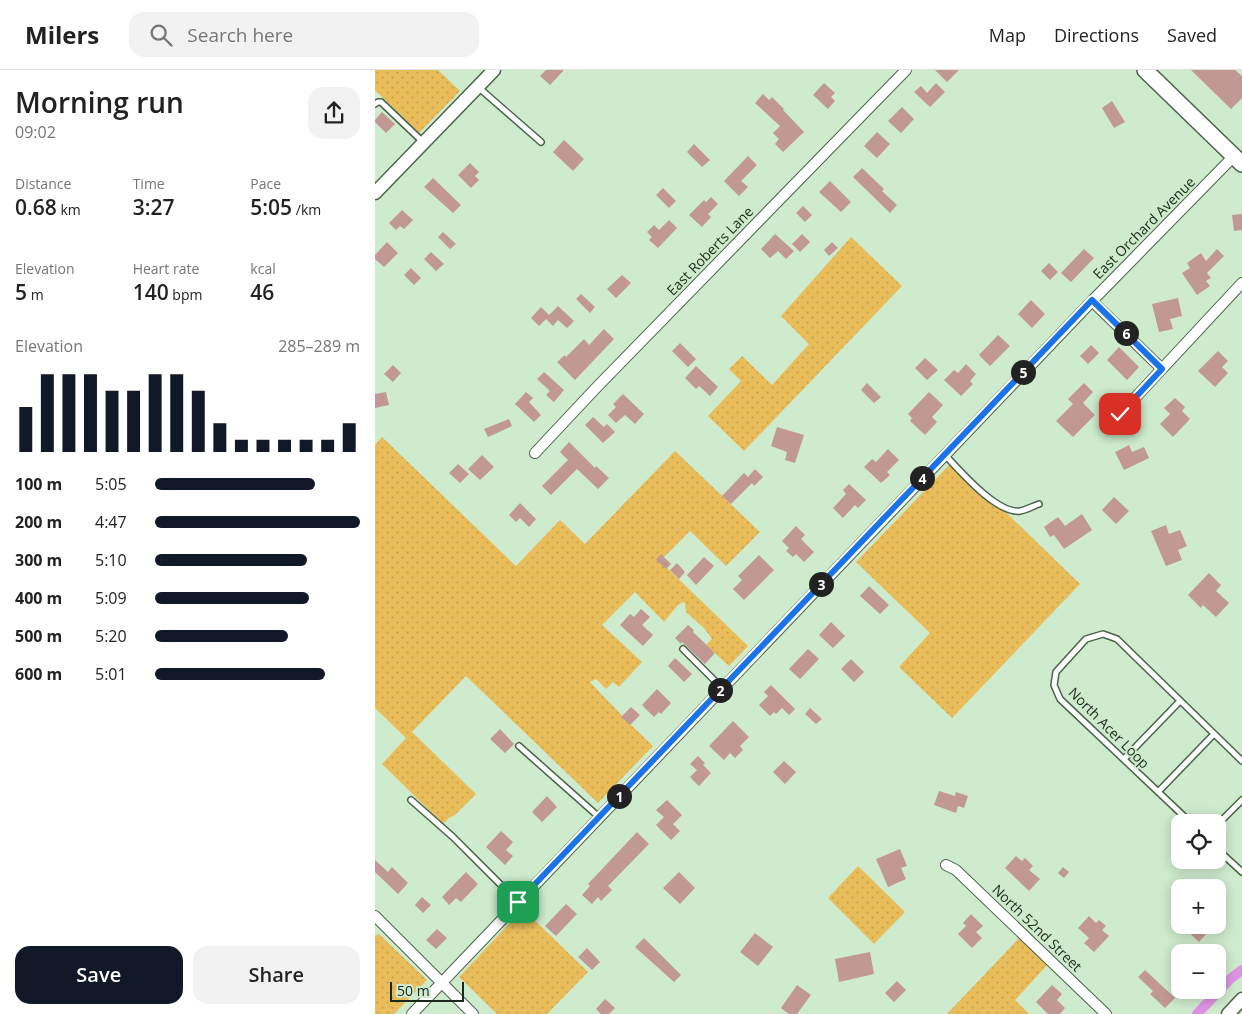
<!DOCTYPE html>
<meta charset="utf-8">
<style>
:root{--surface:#fff;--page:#f2f2f2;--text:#222;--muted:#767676;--line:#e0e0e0;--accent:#111827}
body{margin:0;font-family:"Open Sans",sans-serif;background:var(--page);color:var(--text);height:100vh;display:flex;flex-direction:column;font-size:19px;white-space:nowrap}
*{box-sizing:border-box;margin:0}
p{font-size:16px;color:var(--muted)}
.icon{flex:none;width:28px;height:28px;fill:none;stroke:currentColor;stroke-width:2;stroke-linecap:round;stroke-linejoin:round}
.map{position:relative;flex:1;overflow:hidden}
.panel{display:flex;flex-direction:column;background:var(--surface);width:375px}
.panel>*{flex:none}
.buttons{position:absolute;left:796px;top:744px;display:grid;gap:10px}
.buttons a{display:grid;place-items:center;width:55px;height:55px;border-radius:10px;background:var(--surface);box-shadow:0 2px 12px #0003;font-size:25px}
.scale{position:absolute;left:15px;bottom:12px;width:74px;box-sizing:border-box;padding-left:5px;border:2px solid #1d281d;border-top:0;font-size:14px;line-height:18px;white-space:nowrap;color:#1d281d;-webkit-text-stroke:4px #ceebcd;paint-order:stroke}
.pin{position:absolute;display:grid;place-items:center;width:42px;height:42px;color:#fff;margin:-21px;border-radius:10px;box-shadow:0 2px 8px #0006}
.km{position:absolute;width:25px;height:25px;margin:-12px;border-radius:50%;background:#222;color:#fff;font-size:14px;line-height:25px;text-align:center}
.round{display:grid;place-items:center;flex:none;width:52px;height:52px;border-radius:15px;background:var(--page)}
.summary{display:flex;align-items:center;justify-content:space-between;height:85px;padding:0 15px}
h1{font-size:28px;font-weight:600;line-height:38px}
.stats{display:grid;grid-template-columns:repeat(3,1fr);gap:8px;height:85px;padding:5px 15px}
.stats div{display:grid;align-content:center}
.stats b{font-size:21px;font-weight:600}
.stats small{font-size:14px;font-weight:400}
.stats p{font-size:14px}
.chart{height:140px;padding:10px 15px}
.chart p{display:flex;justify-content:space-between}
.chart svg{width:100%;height:90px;margin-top:5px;stroke:var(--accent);stroke-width:6}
.button{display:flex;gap:10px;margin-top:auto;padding:10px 15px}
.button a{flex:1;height:58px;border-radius:15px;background:var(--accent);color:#fff;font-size:20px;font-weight:600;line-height:58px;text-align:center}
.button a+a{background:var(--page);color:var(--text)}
ul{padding:0 15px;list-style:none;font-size:16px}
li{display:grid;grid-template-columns:80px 60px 1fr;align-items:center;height:38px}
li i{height:12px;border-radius:6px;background:var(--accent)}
header{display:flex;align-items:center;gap:30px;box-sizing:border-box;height:70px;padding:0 25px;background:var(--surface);border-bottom:1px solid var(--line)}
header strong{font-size:24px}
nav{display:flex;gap:28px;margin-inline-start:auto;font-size:18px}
.search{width:350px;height:45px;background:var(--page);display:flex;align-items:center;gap:12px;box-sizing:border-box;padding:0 18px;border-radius:15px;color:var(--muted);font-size:19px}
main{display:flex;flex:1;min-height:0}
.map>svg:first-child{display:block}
.grass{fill:url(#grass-dots)}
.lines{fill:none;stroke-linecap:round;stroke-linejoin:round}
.canal{stroke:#de92e3;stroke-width:10}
.building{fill:#c29894}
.service-casing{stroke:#496349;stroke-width:8}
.minor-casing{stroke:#496349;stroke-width:12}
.tertiary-casing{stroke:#496349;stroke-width:15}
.secondary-casing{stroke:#496349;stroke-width:18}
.service{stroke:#fff;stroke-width:5}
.minor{stroke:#fff;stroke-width:10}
.tertiary{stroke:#fff;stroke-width:12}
.secondary{stroke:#fff;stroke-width:15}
.route-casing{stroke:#fff;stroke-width:10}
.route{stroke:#1a73e8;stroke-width:6}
.labels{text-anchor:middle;stroke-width:4;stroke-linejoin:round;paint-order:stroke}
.street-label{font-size:14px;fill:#1d281d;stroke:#ceebcd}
</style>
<header>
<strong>Milers</strong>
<div class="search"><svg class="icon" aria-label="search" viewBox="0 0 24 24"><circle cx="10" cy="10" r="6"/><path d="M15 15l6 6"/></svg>Search here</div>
<nav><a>Map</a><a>Directions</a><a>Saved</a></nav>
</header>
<main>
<section class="panel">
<div class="summary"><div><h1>Morning run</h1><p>09:02</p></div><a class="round"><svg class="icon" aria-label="share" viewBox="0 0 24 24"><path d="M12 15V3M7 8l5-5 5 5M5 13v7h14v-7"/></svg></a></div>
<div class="stats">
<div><p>Distance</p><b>0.68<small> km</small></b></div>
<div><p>Time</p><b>3:27</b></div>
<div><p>Pace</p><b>5:05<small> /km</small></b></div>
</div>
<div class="stats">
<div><p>Elevation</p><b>5<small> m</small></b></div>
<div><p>Heart rate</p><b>140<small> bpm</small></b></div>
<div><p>kcal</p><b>46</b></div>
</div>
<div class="chart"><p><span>Elevation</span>285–289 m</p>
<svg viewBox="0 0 160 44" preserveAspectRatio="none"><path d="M5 44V22M15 44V6M25 44V6M35 44V6M45 44V14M55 44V14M65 44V6M75 44V6M85 44V14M95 44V30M105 44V38M115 44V38M125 44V38M135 44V38M145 44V38M155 44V30"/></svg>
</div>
<ul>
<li><b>100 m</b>5:05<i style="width:78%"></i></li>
<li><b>200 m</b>4:47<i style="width:100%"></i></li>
<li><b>300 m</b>5:10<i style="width:74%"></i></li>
<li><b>400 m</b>5:09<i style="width:75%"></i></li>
<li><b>500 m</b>5:20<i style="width:65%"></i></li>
<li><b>600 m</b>5:01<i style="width:83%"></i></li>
</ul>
<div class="button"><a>Save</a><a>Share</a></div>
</section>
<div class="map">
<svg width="867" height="944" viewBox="0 0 867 944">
<defs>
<pattern id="grass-dots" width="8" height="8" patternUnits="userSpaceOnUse" patternTransform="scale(1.25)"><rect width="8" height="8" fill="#eabd5b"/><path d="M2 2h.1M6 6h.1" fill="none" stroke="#c8a24f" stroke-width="1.8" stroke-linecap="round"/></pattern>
</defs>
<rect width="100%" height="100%" fill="#ceebcd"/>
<path class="grass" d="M0,0H63L85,21L44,63L0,20Z
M476,167L527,216L369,381L333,346L366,311L354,299L367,286L397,315L434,274L406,246Z
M7,367L141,496L185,450L210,474L300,381L385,462L351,496L315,461L285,491L373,576L354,596L331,575L337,569L329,558L311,542L310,533L308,532L303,535L289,552L260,522L227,555L267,592L244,617L238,612L231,619L221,609L215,612L255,654L278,676L223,733L91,606L37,662L101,724L80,745L74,748L68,754L7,694L31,668L0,638V375Z
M578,391L705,514L577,648L524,597L555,563L481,492Z
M483,796L530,842L499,874L453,828Z
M148,839L213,902L172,944H122L84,907Z
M4,864L52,910L19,944H0V866Z
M647,865L675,892L640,930L654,944H572Z"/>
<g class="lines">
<path class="canal" d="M822,944L855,909L867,900"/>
</g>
<path class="building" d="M171,0H189L175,15L165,6Z
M560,0H584L572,12Z
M816,0H860L867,6V28L856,39Z
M449,13L460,23L456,27L460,31L453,39L438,25Z
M561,13L570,22L555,37L539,22L546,16L552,23Z
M388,24L394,30L397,27L409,39L408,40L429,62L408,82L400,74L404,69L398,63L405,56L380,33Z
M737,31L750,52L739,58L727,38Z
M527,37L539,49L526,63L513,51Z
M7,42L20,54L11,63L0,52V50Z
M502,62L515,74L502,88L489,76Z
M189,70L209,89L198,101L178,82Z
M319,74L335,90L327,97L312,82Z
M373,86L382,95L366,111L373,117L364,126L349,111Z
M95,93L104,102L100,106L104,110L96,118L83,105Z
M487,98L509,119L507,121L522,135L515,143L478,107Z
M58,108L86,135L78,143L49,117Z
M455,111L476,132L466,142L444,122Z
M288,118L301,131L294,138L281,125Z
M336,127L343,134L333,144L336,147L327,157L314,145L329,130L331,132Z
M428,136L437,145L430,152L421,143Z
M27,140L38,150L29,159L25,156L21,160L14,153Z
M867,144V160L859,161L857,145Z
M294,150L302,158L283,178L274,170L277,167L272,162L279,155L284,160Z
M68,162L81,174L75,179L63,167Z
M400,164L419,181L411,189L403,181L395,188L386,179Z
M427,164L435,172L425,182L417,174Z
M12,172L23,183L9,197L0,189V185Z
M457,172L463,178L454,186L449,180Z
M709,179L719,188L696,212L686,203Z
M842,179L849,186L832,203L836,208L831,211L835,216L822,225L807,203L815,198L812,193L826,183L831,191Z
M56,182L69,194L61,201L49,189Z
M674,193L683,202L675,210L666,201Z
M36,198L46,208L39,215L29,205Z
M247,205L256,213L241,228L232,219Z
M206,224L220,237L215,243L201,229Z
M803,228L807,246L795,249L798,259L784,262L777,234Z
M656,230L670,244L657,258L643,244Z
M183,236L199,251L192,258L183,250L178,256L171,249L164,256L156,248L166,237L174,245Z
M229,259L239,269L200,310L182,292L190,285L191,287L209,269L214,275Z
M623,265L635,276L615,296L604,285Z
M305,273L321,289L313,297L297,281Z
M716,275L724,283L713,294L705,286Z
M744,277L764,297L752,310L732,290Z
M843,281L853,291L847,297L853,303L840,317L823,301Z
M550,288L563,300L552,310L540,298Z
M591,294L601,304L595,311L598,314L586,326L569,310L579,300L583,303Z
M18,295L26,303L18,312L9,304Z
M321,296L343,317L335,326L324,316L321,319L310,308Z
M169,302L189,320L179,332L171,325L175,321L162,309Z
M492,313L506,327L499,333L486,320Z
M709,313L718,322L708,333L720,345L698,367L681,351L698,334L693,329Z
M11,322L14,335L0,338V324Z
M151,322L158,328L154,332L166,345L159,352L140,334Z
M554,322L568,335L557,347L562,352L550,365L535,351L537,348L533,344Z
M248,324L269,344L260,354L250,345L241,353L233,345L241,337L238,334Z
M800,328L810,337L807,341L815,349L798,367L785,354L795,344L789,338Z
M218,347L229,357L232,354L240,362L228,373L210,355Z
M134,349L137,356L113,367L109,359Z
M402,357L429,365L420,393L410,390L412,382L396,376Z
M194,372L220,398L221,396L234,408L223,419L202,399L176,425L167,416L193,390L185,382Z
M754,375L757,382L769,377L774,388L749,400L740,382Z
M513,379L524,390L512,402L515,405L506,413L489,397L497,389L501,392Z
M107,385L119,397L105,410L93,399Z
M83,394L94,404L85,413L74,403Z
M380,399L388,407L379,416L377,413L356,434L347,426L369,403L373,407Z
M474,414L491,430L483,438L480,435L468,448L458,438L471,424L468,420Z
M739,427L754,441L741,454L727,440Z
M145,433L161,449L154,457L145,448L141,452L134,445Z
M707,444L717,460L689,479L679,465L675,467L669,457L683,447L690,456Z
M791,455L794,464L805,460L812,476L803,480L807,490L791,496L776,461Z
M421,456L430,465L426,469L439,482L429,492L421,484L418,487L411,481L414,478L407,471Z
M286,484L296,494L291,499L281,490Z
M384,485L399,500L369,530L358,519L367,510L363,506Z
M329,487L339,496L321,515L312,505Z
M302,493L310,502L304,509L295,500Z
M834,503L846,515L841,521L854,533L841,547L828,535L826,538L813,525Z
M494,516L514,535L505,544L485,526Z
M266,539L275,547L267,555L278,565L268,576L245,555L255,544L259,547Z
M456,552L470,566L458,578L444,565Z
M313,555L319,560L318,562L340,583L330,594L307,572L306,574L300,568Z
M433,579L444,589L425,609L414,599Z
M300,588L317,604L309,612L293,596Z
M476,589L489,602L479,612L466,599Z
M396,615L420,639L414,645L407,638L401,644L399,642L395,646L384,635L393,626L389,622Z
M282,619L296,633L286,644L284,642L279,647L267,635Z
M256,637L265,645L255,655L246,647Z
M435,638L447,649L441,654L430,644Z
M358,651L374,667L365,676L368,680L360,688L355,683L349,690L334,676Z
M125,659L139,674L130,683L115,669Z
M323,686L330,693L328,695L336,703L324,716L315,707L322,700L315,694Z
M409,691L421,702L410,714L398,702Z
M564,721L580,726L581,722L593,726L589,738L583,736L581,743L559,735Z
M172,726L182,737L167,752L157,742Z
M292,730L307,745L298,754L305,761L296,770L281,755L289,747L281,740Z
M126,761L138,772L131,780L138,786L130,795L111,777Z
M262,762L274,774L233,816L237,820L226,831L223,827L217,834L207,825L215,816L213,814Z
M525,779L532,796L526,798L531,809L513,817L501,789Z
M641,786L647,791L650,788L658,796L654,800L665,809L654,821L630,798Z
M0,790L13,802L17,797L33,813L23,824L0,802Z
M688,797L694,802L689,808L683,803Z
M91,802L103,814L86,832L81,828L74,835L67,827Z
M304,802L320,818L305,834L288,818Z
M47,827L56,835L48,843L40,835Z
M191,834L202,844L181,866L170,856Z
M596,844L608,856L601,862L607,868L597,878L583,864L591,856L588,853Z
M714,846L721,853L724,850L731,856L727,860L734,866L719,882L709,873L714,868L703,858Z
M806,855H839L824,872Z
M62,859L72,868L61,879L51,870Z
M380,863L398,877L383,896L365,882Z
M269,868L306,905L299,912L260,877Z
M212,878L225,892L217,900L203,887Z
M495,882L499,904L464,912L460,889Z
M770,900L800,928L790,938L775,924L778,921L763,907Z
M522,911L531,920L519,932L510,923Z
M422,915L436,925L422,944H414L406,938Z
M677,915L687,924L682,930L690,938L685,944H673L661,932Z
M230,929L240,938L234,944H226L221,939Z"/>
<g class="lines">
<g class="service-casing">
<path id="service" d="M103,17L166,72
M0,34L3,32H6L48,72
M570,385C585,401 622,444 645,441C651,440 658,436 664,434
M308,579L347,618
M144,676L224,747
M749,689L805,631
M783,722L839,664
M36,730L78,767L143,832
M815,752L685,629L679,615L681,602L711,569L728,564L742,569L867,691
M842,755L867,730
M842,779L867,802"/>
</g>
<g class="minor-casing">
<path id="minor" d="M717,231L787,299
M745,344L867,213
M160,383L220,319L531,0
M571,795L581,800L731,944
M0,846L98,944
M37,944L717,231L859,86"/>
</g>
<g class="tertiary-casing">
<path id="tertiary" d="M0,123L119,0
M853,944L867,929"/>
</g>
<g class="secondary-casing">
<path id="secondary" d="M770,0L867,94"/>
</g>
<use href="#service" class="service"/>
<use href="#minor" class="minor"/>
<use href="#tertiary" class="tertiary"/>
<use href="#secondary" class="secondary"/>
</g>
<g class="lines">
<g class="route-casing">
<path id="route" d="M143,832L717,230L787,299L745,344"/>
</g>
<use href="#route" class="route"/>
</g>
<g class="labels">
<g class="street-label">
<text transform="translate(769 158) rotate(-45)" y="5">East Orchard Avenue</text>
<text transform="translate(335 181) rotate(-46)" y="5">East Roberts Lane</text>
<text transform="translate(734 658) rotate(45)" y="5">North Acer Loop</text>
<text transform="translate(662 858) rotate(44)" y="5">North 52nd Street</text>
</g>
</g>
</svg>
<div class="buttons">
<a><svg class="icon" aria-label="locate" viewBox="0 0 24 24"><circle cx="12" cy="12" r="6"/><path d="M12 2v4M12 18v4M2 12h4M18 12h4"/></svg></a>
<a>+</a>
<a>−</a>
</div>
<div class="scale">50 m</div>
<div class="pin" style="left:143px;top:832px;background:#1e9e55"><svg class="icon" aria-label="arrive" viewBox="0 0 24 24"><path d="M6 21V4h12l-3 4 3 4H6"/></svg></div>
<div class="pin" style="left:745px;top:344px;background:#d93025"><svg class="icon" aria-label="check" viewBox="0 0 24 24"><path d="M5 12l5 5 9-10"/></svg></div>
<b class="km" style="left:244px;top:726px">1</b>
<b class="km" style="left:345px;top:620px">2</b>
<b class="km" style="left:446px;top:514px">3</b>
<b class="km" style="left:547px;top:408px">4</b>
<b class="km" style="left:648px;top:302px">5</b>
<b class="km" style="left:751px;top:263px">6</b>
</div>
</main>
